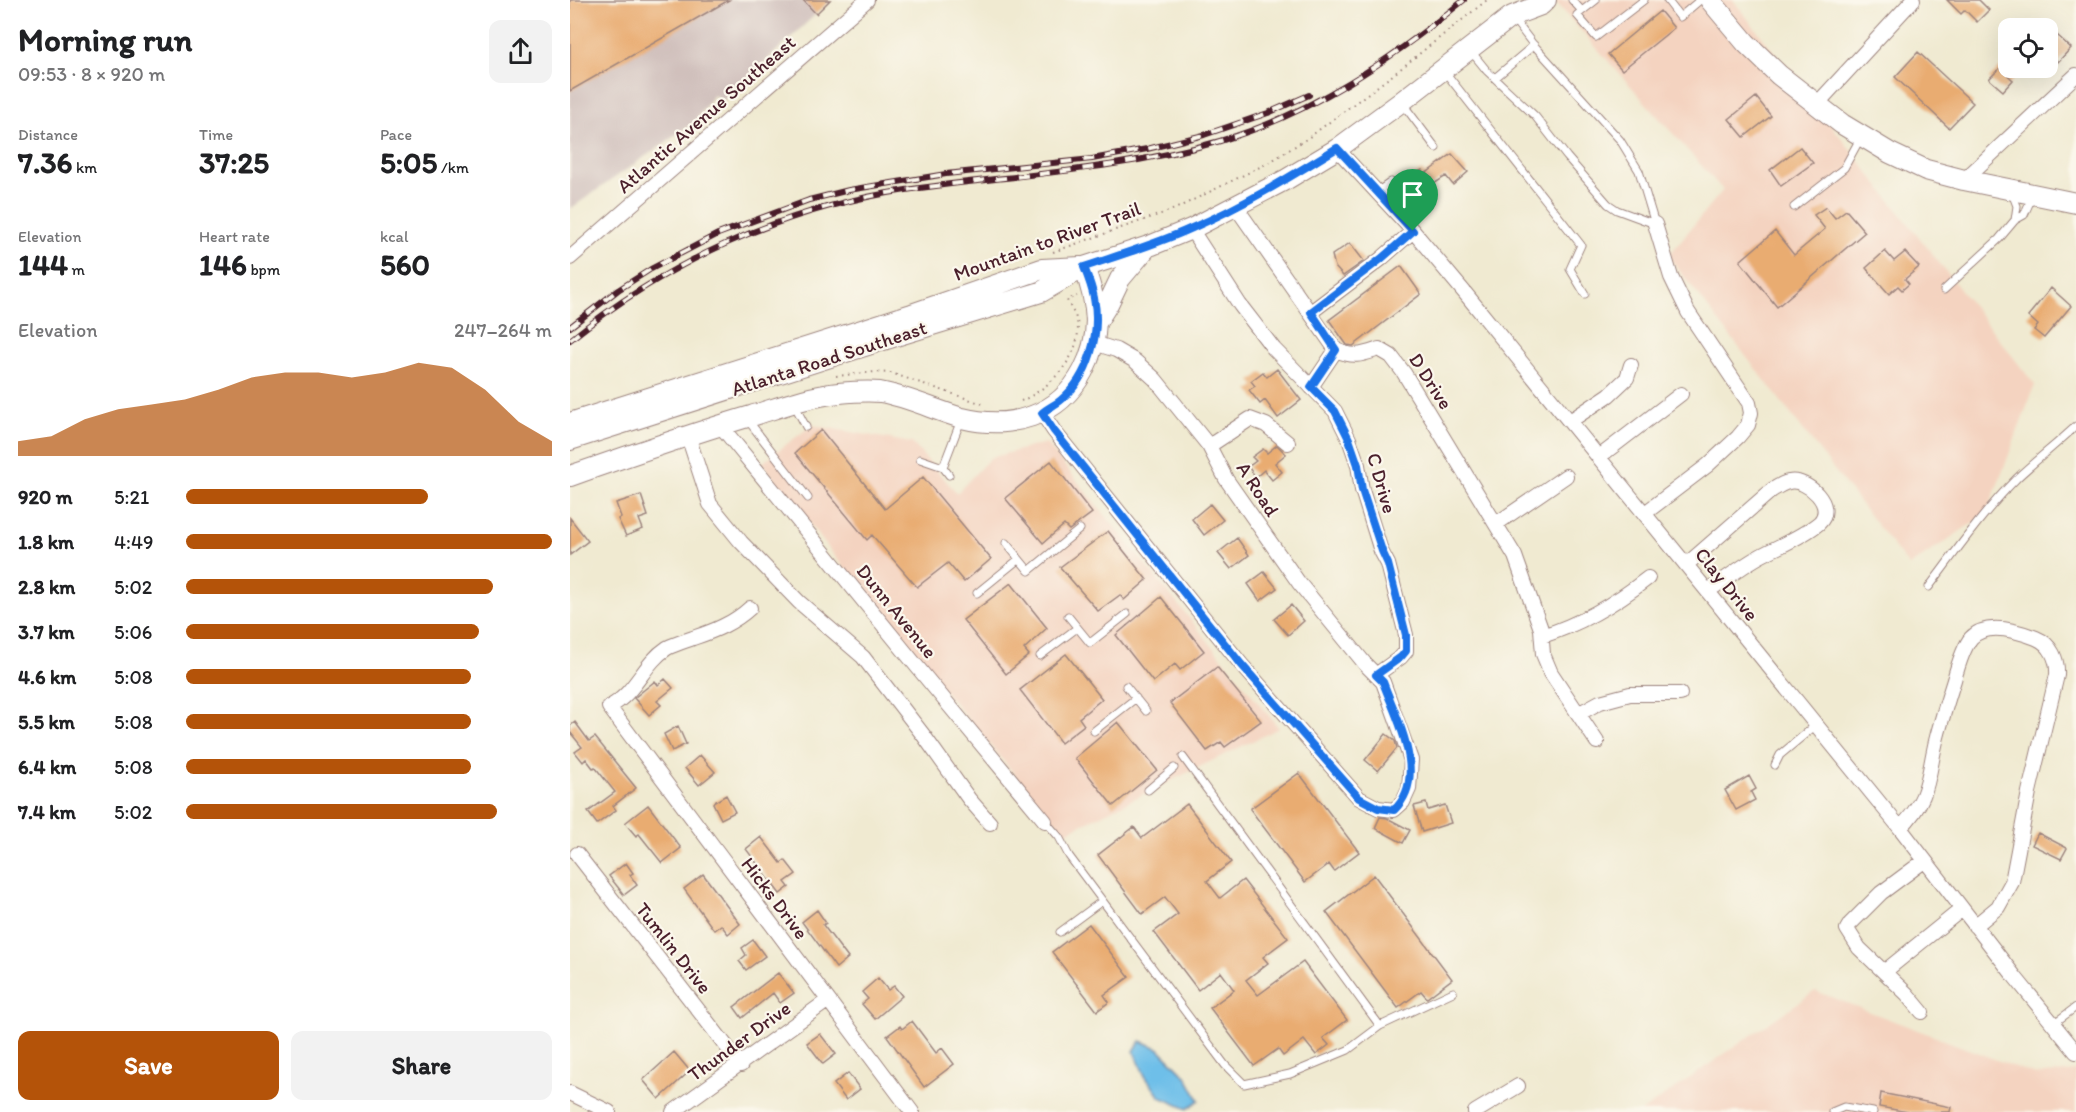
<!DOCTYPE html>
<meta charset="utf-8">
<style>
:root{--surface:#fff;--page:#f2f2f2;--text:#202124;--muted:#757577;--accent:#b45309}
body{margin:0;font-family:Itim,sans-serif;background:var(--page);color:var(--text);height:100vh;display:flex;flex-direction:column;font-size:22px;white-space:nowrap}
*{box-sizing:border-box;margin:0}
p{font-size:20px;color:var(--muted)}
.icon{flex:none;width:33px;height:33px;fill:none;stroke:currentColor;stroke-width:2;stroke-linecap:round;stroke-linejoin:round}
.map{position:relative;flex:1;overflow:hidden}
.panel{display:flex;flex-direction:column;background:var(--surface);width:570px}
.panel>*{flex:none}
.buttons{position:absolute;left:1428px;top:18px;display:grid;gap:12px}
.buttons a{display:grid;place-items:center;width:60px;height:60px;border-radius:12px;background:var(--surface);box-shadow:0 6px 24px #0002;font-size:30px}
.pin{position:absolute;display:grid;place-items:center;width:51px;height:51px;color:#fff;margin:-62px -26px;border-radius:50% 50% 50% 0;rotate:-45deg;box-shadow:0 0 6px #0007}
.pin .icon{rotate:45deg}
.round{display:grid;place-items:center;flex:none;width:63px;height:63px;border-radius:12px;background:var(--page)}
.head{display:flex;align-items:center;justify-content:space-between;height:102px;padding:0 18px}
h1{font-size:33px;font-weight:700;line-height:45px}
.figures{display:grid;grid-template-columns:repeat(3,1fr);gap:9px;height:102px;padding:6px 18px}
.figures div{display:grid;align-content:center}
.figures b{font-size:30px;font-weight:700}
.figures small{font-size:16px;font-weight:400}
.figures p{font-size:16px}
.chart{height:168px;padding:12px 18px}
.chart p{display:flex;justify-content:space-between}
.chart svg{width:100%;height:108px;margin-top:6px;fill:var(--accent);opacity:.7}
.button{display:flex;gap:12px;margin-top:auto;padding:12px 18px}
.button a{flex:1;height:69px;border-radius:12px;background:var(--accent);color:#fff;font-size:24px;font-weight:700;line-height:69px;text-align:center}
.button a+a{background:var(--page);color:var(--text)}
ul{padding:0 18px;list-style:none;font-size:20px}
li{display:grid;grid-template-columns:96px 72px 1fr;align-items:center;height:45px}
li i{height:15px;border-radius:8px;background:var(--accent)}
main{display:flex;flex:1;min-height:0}
.map>svg:first-child{display:block}
.built{fill:#f4d3c0}
.industrial{fill:#d0c0bc}
.water{fill:#6ebfe9;stroke:#5c6f8a;stroke-width:1.5}
.building{fill:#e9ac71}
.lines{fill:none;stroke-linecap:round;stroke-linejoin:round}
.lane-casing{stroke:#9d847e;stroke-width:9}
.street-casing{stroke:#9d847e;stroke-width:16}
.secondary-casing{stroke:#9d847e;stroke-width:22}
.path{stroke:#9d847e;stroke-width:2;stroke-dasharray:1.5 4.5;stroke-linecap:butt}
.lane{stroke:#fff;stroke-width:7}
.street{stroke:#fff;stroke-width:14}
.secondary{stroke:#fff;stroke-width:20}
.rail-casing{stroke:#4a1f2b;stroke-width:6}
.rail{stroke:#fbf7ec;stroke-width:4;stroke-dasharray:11;stroke-linecap:butt}
.route-casing{stroke:#fff;stroke-width:12}
.route{stroke:#1a73e8;stroke-width:8}
.labels{text-anchor:middle;stroke-width:4.5;stroke-linejoin:round;paint-order:stroke}
.street-label{font-size:20px;fill:#4a1f2b;stroke:#fbf7ec}
</style>
<main>
<section class="panel">
<div class="head"><div><h1>Morning run</h1><p>09:53 · 8 × 920 m</p></div><a class="round"><svg class="icon" aria-label="share" viewBox="0 0 24 24"><path d="M12 15V3M7 8l5-5 5 5M5 13v7h14v-7"/></svg></a></div>
<div class="figures">
<div><p>Distance</p><b>7.36<small> km</small></b></div>
<div><p>Time</p><b>37:25</b></div>
<div><p>Pace</p><b>5:05<small> /km</small></b></div>
</div>
<div class="figures">
<div><p>Elevation</p><b>144<small> m</small></b></div>
<div><p>Heart rate</p><b>146<small> bpm</small></b></div>
<div><p>kcal</p><b>560</b></div>
</div>
<div class="chart"><p><span>Elevation</span>247–264 m</p>
<svg viewBox="0 0 160 44" preserveAspectRatio="none"><path d="M0 44V38L10 36L20 29L30 25L40 23L50 21L60 17L70 12L80 10L90 10L100 12L110 10L120 6L130 8L140 17L150 30L160 38V44z"/></svg>
</div>
<ul>
<li><b>920 m</b>5:21<i style="width:66%"></i></li>
<li><b>1.8 km</b>4:49<i style="width:100%"></i></li>
<li><b>2.8 km</b>5:02<i style="width:84%"></i></li>
<li><b>3.7 km</b>5:06<i style="width:80%"></i></li>
<li><b>4.6 km</b>5:08<i style="width:78%"></i></li>
<li><b>5.5 km</b>5:08<i style="width:78%"></i></li>
<li><b>6.4 km</b>5:08<i style="width:78%"></i></li>
<li><b>7.4 km</b>5:02<i style="width:85%"></i></li>
</ul>
<div class="button"><a>Save</a><a>Share</a></div>
</section>
<div class="map">
<svg width="1506" height="1112" viewBox="0 0 1506 1112">
<rect width="100%" height="100%" fill="#fbf7ec"/>
<filter id="ink" filterUnits="userSpaceOnUse"><feTurbulence type="fractalNoise" baseFrequency=".0167" numOctaves="2"/><feDisplacementMap in="SourceGraphic" scale="12" xChannelSelector="R" yChannelSelector="G"/><feConvolveMatrix kernelMatrix="1 2 1 2 8 2 1 2 1" color-interpolation-filters="sRGB"/></filter>
<filter id="wash" filterUnits="userSpaceOnUse"><feTurbulence type="fractalNoise" baseFrequency=".008" numOctaves="4" result="noise"/><feDisplacementMap in="SourceGraphic" scale="24" xChannelSelector="R" yChannelSelector="G"/><feGaussianBlur stdDeviation="1.35" result="paint"/><feColorMatrix in="noise" values="0 0 0 0 0 0 0 0 0 0 0 0 0 0 0 0 0 1.4 0 .05"/><feComposite in="paint" operator="in"/></filter>
<g filter="url(#wash)">
<rect width="100%" height="100%" fill="#f0ead1"/>
<path class="built" d="M984,0H1163L1465,385L1417,513L1339,566L1098,256L1153,190Z
M242,425L342,443L387,493L420,458L476,443L709,728L494,833L314,619L192,463Z
M1245,991L1466,1075L1506,1071V1112H1071Z"/>
<path class="industrial" d="M0,0H261L153,101L144,95L123,123L0,209Z"/>
<path class="water" d="M570,1041L588,1048L616,1076L629,1100L617,1109L590,1097L575,1076L564,1051Z"/>
<g id="blocks">
<path class="building" d="M0,0H159L0,91Z
M233,0H260L246,14Z
M1377,0H1409L1419,10L1407,22L1395,10L1391,14Z
M1090,11L1104,28L1052,70L1038,54Z
M1478,30L1485,37L1487,35L1501,48L1488,62L1478,52Z
M1348,52L1403,103L1379,128L1325,77Z
M1430,68L1443,80L1433,91L1419,79Z
M1186,97L1201,116L1174,137L1159,119Z
M1230,147L1243,163L1211,186L1200,170Z
M882,154L898,172L883,185L876,176L862,185L854,192L860,203L848,210L829,185L852,170L855,174Z
M1256,207L1265,218L1276,210L1295,232L1207,307L1170,261L1205,231L1224,255L1255,229L1244,215Z
M780,243L794,261L773,276L765,267L762,255Z
M1315,251L1324,261L1335,252L1349,267L1335,279L1339,284L1332,290L1328,286L1319,294L1296,268Z
M831,266L851,294L783,346L777,345L759,320Z
M1481,288L1501,306L1474,338L1464,330L1468,325L1458,316Z
M707,369L731,400L708,418L695,400L690,404L679,390L685,386L681,381L693,372L697,377Z
M251,430L315,509L353,477L421,559L394,582L378,563L347,587L302,535L297,540L225,453Z
M707,445L716,454L705,463L712,472L702,480L694,470L686,477L678,467L686,461L682,457L693,449L697,453Z
M481,461L522,513L499,530L494,525L473,543L435,498Z
M71,495L78,516L69,519L73,529L56,536L48,519L51,517L46,503Z
M640,504L653,520L634,535L622,519Z
M0,518L18,541L0,555Z
M538,531L577,580L554,600L550,595L528,611L490,567Z
M667,538L679,555L661,569L648,553Z
M694,572L707,588L690,601L678,584Z
M441,583L477,628L454,649L459,655L436,674L393,620Z
M591,597L634,651L610,670L605,664L583,682L546,635Z
M721,605L734,621L718,635L704,619Z
M496,654L532,699L509,718L514,725L491,743L450,690Z
M647,667L691,721L655,747L651,742L637,751L600,703Z
M95,679L103,688L87,701L91,705L79,715L64,698L85,681L88,685Z
M5,722L19,741L25,737L66,788L43,806L46,810L27,824L18,812L45,792L25,767L23,768L16,759L13,762L5,752L12,747L0,732V726Z
M548,722L587,770L543,806L505,758Z
M108,726L116,744L102,751L94,734Z
M816,734L825,741L827,748L808,771L795,760Z
M130,755L145,772L129,785L115,768Z
M729,773L789,852L764,871L759,864L735,882L680,809Z
M1179,776L1186,789L1181,792L1185,800L1166,810L1155,790Z
M156,795L165,812L151,819L143,803Z
M856,803L858,810L875,805L881,823L852,832L844,806Z
M617,804L661,862L637,881L650,898L673,880L718,938L693,957L698,963L676,980L688,995L733,962L777,1020L753,1038L759,1045L746,1055L734,1040L713,1056L708,1049L684,1066L640,1008L664,990L651,972L628,990L584,932L608,914L595,897L572,914L528,855L564,827L572,838Z
M78,805L111,848L92,863L69,834L66,836L55,823Z
M810,817L817,818L840,830L833,843L805,828Z
M1468,833L1497,848L1491,859L1462,845Z
M191,837L211,863L215,860L226,874L215,882L219,887L210,894L176,849Z
M56,863L63,873L60,875L67,885L54,895L39,876Z
M133,874L170,924L158,934L151,925L144,930L114,889Z
M804,875L882,979L857,998L851,991L828,1008L756,912Z
M247,910L256,923L253,925L278,958L266,968L232,922Z
M519,924L559,977L534,995L539,1002L527,1011L482,952Z
M183,940L195,956L176,970L169,961L176,955L172,948Z
M208,973L224,993L210,1003L203,993L172,1018L164,1007Z
M308,978L318,990L324,986L332,996L305,1019L292,1004L298,999L292,992Z
M342,1021L366,1053L372,1048L384,1064L354,1087L317,1036L330,1026L332,1029Z
M250,1034L266,1054L253,1064L237,1043Z
M104,1052L120,1071L89,1099L73,1080Z
M278,1073L290,1089L276,1100L264,1084Z
M1311,1093L1381,1107L1380,1112H1338L1309,1107Z"/>
</g>
</g>
<g filter="url(#ink)">
<use href="#blocks" fill-opacity="0" stroke="#9d847e" stroke-width="1.5"/>
<g class="lines">
<g class="lane-casing">
<path id="lane" d="M1002,0L1012,11L1007,15L1026,37L1074,0
M1097,0L1110,17L1130,0
M1012,11L1026,0
M942,17L962,43L1050,140L1069,171L1085,224
M900,50L917,71L965,116L997,157L1038,204L1047,210L1085,224
M875,72L1011,245L1000,269L1015,294
M925,78L964,45
M833,104L866,148
M807,192L821,182
M1442,193L1447,206L1445,220
M1224,207L1274,168L1291,137
M1374,290L1429,239L1445,220L1454,215L1463,195
M225,406L236,427
M177,419L238,498
M350,459L373,467
M379,475L373,467L391,420
M436,543L459,571L510,529
M1359,587C1387,550 1414,511 1447,478C1466,460 1487,444 1506,426
M407,593L449,559
M498,616L520,643L557,614
M470,656L507,628
M556,686L576,711
M524,731L566,698
M613,757L810,1026
M1205,765L1210,755L1246,725
M578,790L604,768
M475,821L489,837L499,856L655,1065L674,1084L720,1074L778,1050L810,1026L883,992
M490,932L532,901
M1483,1024L1506,1007
M1262,1112L1274,1107L1303,1112"/>
</g>
<g class="street-casing">
<path id="street" d="M1247,104L1343,0
M767,149L843,231L895,293L1330,828L1445,977L1506,1052
M1394,180L1506,75
M666,207L766,350C784,358 791,355 809,349L821,356L834,373L945,556L971,629L973,654L981,673L1027,742
M621,229L670,305L704,349L765,411L779,439L788,465L792,490L811,551L818,564L836,635V651L831,657L806,675
M0,258L297,0
M741,312L811,259L843,231
M741,387L766,350
M472,413L484,431L671,664L789,798L808,808L824,810L833,802L839,789L841,760L813,682L796,665L729,583L656,479L639,446L585,379L565,361L546,350L524,343
M1000,421L1039,395L1057,378L1061,365
M150,425L358,680L475,821
M118,436L140,504L171,542L229,602L293,657L354,736L399,799L420,823
M639,446L680,419L696,425L718,443
M1029,457L1111,394
M1075,513L1138,465L1168,437L1178,425L1181,413L1179,403L1118,312L1101,277L1085,224
M926,524L996,476
M1116,565L1202,490C1207,487 1213,483 1219,482C1237,478 1267,506 1249,523C1232,537 1211,545 1192,555C1173,565 1156,579 1138,591
M180,608C164,623 144,631 123,638C115,641 105,644 97,648C73,664 66,693 39,707L342,1112
M972,636C1011,624 1046,603 1078,578
M1008,714L1030,702L1060,694H1110
M1330,828C1361,798 1357,776 1367,737C1372,718 1378,699 1384,680C1387,669 1394,647 1401,638C1417,621 1448,631 1466,638C1481,644 1488,660 1487,675L1459,792L1442,882L1428,907L1405,926
M7,854L171,1065
M1314,972L1392,909
M1352,1012L1337,994L1289,948L1277,929L1280,924L1311,893L1354,861
M0,1093L39,1112
M103,1112L257,1001
M905,1112L948,1086"/>
</g>
<g class="secondary-casing">
<path id="secondary" d="M1140,0L1176,43L1209,75L1272,124L1320,153L1356,170L1394,180L1506,203
M526,323L538,304L550,279L577,247
M0,423L342,314L472,269L511,267
M0,440L329,335L471,292L514,267L582,245L621,229L717,179L767,149L831,102L942,16L971,5L976,0
M0,476C60,455 120,434 181,416C210,407 239,396 269,393C281,392 297,391 310,392C339,397 364,410 392,418C440,430 489,417 513,371C532,334 528,305 514,267"/>
</g>
<path class="path" d="M483,252L605,209L698,163L738,138L824,74L917,0
M266,376L305,372L321,373L413,404
M451,401C479,389 514,355 507,321C505,314 500,307 497,300L507,296"/>
<use href="#lane" class="lane"/>
<use href="#street" class="street"/>
<use href="#secondary" class="secondary"/>
<g class="rail-casing">
<path id="rail" d="M0,327L48,290L81,269L148,234L239,200L279,190L376,174L522,159L577,149L634,135L698,113L739,95
M0,340C97,262 211,209 336,190C441,175 547,171 650,141C741,114 821,60 894,0"/>
</g>
<use href="#rail" class="rail"/>
</g>
</g>
<g class="lines" filter="url(#ink)">
<g class="route-casing">
<path id="route" d="M767,148L843,231L811,259L741,312L766,350L741,387L765,411L779,439L788,465L792,490L812,551L818,564L836,635V651L831,657L806,675L813,682C827,720 859,777 824,810L808,808L789,798L671,664L484,431L472,413C478,408 485,405 491,400C519,377 531,333 524,298C522,287 518,277 514,267C550,255 587,244 622,228C673,206 720,177 767,148Z"/>
</g>
<use href="#route" class="route"/>
</g>
<g class="labels">
<g class="street-label">
<text transform="translate(136 114) rotate(-41)" y="7">Atlantic Avenue Southeast</text>
<text transform="translate(477 241) rotate(-20)" y="7">Mountain to River Trail</text>
<text transform="translate(259 358) rotate(-18)" y="7">Atlanta Road Southeast</text>
<text transform="translate(861 381) rotate(57)" y="7">D Drive</text>
<text transform="translate(812 483) rotate(74)" y="7">C Drive</text>
<text transform="translate(688 489) rotate(57)" y="7">A Road</text>
<text transform="translate(1157 584) rotate(51)" y="7">Clay Drive</text>
<text transform="translate(327 611) rotate(51)" y="7">Dunn Avenue</text>
<text transform="translate(205 898) rotate(53)" y="7">Hicks Drive</text>
<text transform="translate(104 948) rotate(52)" y="7">Tumlin Drive</text>
<text transform="translate(169 1041) rotate(-36)" y="7">Thunder Drive</text>
</g>
</g>
</svg>
<div class="buttons">
<a><svg class="icon" aria-label="locate" viewBox="0 0 24 24"><circle cx="12" cy="12" r="6"/><path d="M12 2v4M12 18v4M2 12h4M18 12h4"/></svg></a>
</div>
<div class="pin" style="left:843px;top:231px;background:#1e9e55"><svg class="icon" aria-label="arrive" viewBox="0 0 24 24"><path d="M6 21V4h12l-3 4 3 4H6"/></svg></div>
</div>
</main>
